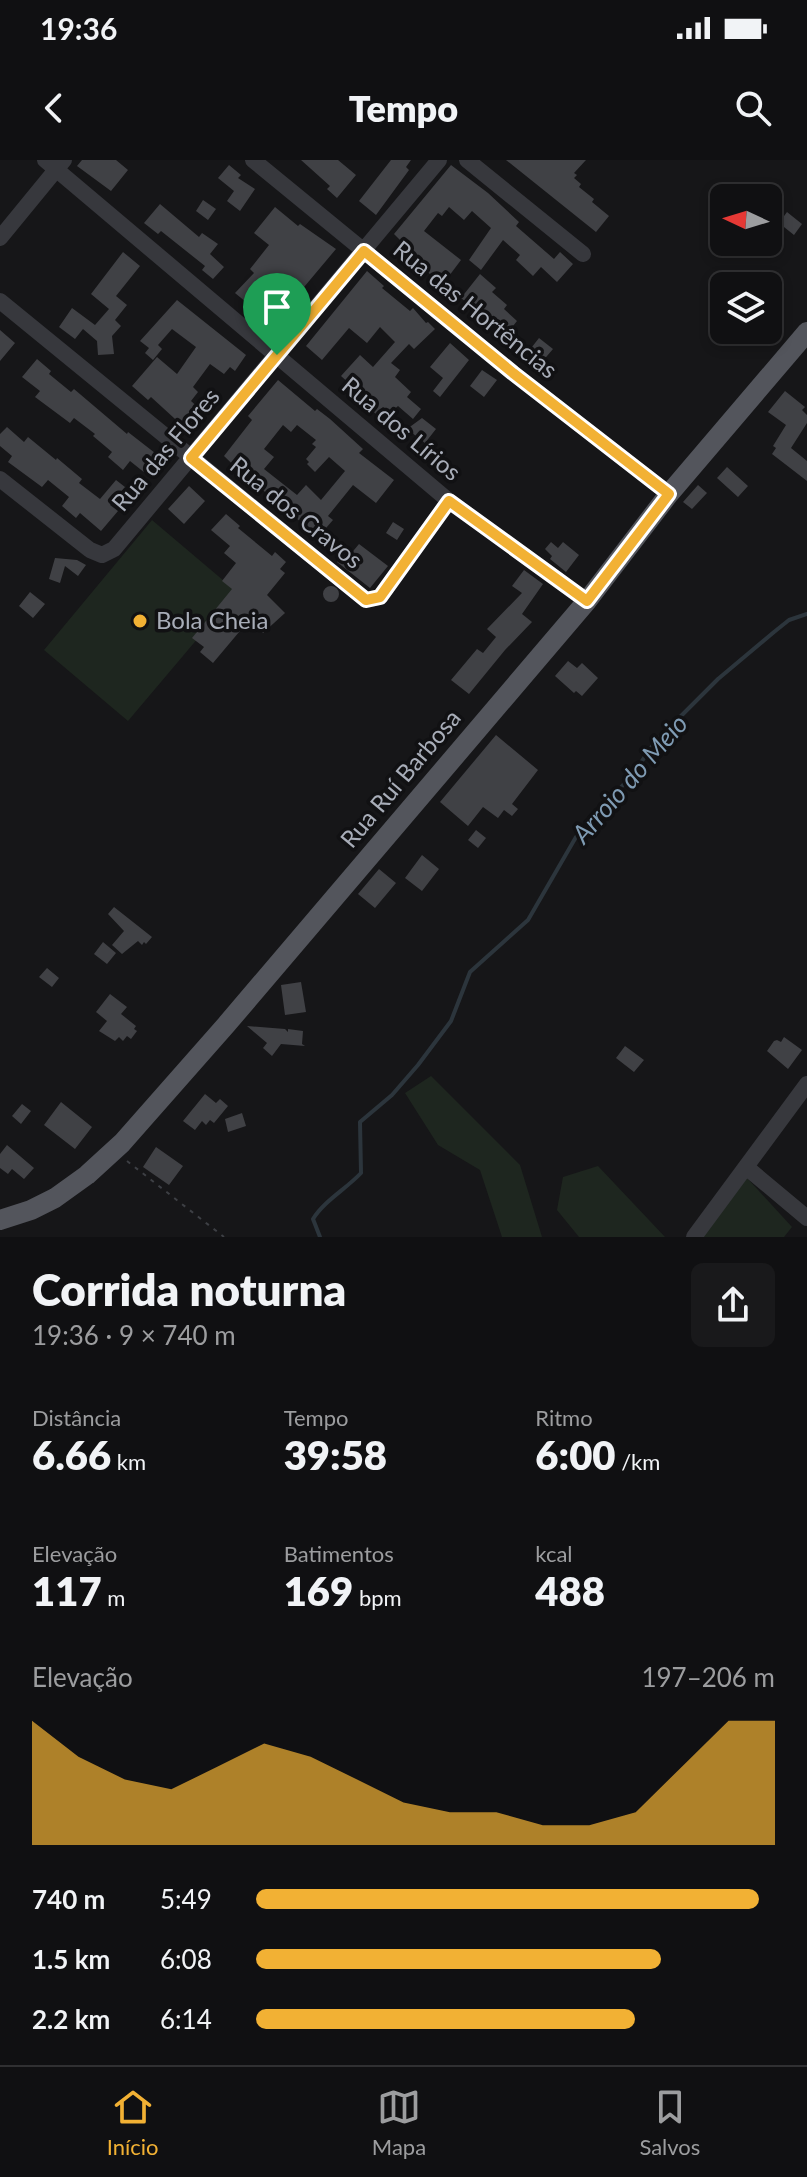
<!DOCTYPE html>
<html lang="pt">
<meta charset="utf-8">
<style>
:root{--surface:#101012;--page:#19191b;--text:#f1f3f6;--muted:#9c9d9f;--line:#303032;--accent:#f2b134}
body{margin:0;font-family:Lato,sans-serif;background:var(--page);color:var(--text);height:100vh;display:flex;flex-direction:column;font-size:30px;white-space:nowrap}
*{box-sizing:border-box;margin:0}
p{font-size:26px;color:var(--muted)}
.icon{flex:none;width:44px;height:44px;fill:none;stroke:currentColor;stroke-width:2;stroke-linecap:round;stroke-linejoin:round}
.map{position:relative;height:1077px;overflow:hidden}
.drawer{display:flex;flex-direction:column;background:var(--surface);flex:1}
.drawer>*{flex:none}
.needle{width:52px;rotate:274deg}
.controls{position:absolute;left:710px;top:24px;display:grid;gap:16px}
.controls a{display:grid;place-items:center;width:72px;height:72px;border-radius:12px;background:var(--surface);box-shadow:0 4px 12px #0003,0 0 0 2px var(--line);font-size:40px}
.pin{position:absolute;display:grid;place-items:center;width:68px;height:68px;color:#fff;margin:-82px -34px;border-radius:50% 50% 50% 0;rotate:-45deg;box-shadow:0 0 8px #0007}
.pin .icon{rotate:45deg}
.round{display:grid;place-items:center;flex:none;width:84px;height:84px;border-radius:12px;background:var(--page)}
.head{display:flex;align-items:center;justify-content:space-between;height:136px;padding:0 32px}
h1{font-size:44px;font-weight:800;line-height:60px}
.metrics{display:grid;grid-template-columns:repeat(3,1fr);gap:12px;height:136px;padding:8px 32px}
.metrics div{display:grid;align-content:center}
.metrics b{font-size:40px;font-weight:800}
.metrics small{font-size:22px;font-weight:400}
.metrics p{font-size:22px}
.chart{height:224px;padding:16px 32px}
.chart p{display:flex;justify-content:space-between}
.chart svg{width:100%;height:144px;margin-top:8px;fill:var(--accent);opacity:.7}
ul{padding:0 32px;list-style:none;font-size:26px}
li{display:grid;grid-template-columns:128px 96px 1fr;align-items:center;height:60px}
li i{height:20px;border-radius:10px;background:var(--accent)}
.status{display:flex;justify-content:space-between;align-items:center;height:56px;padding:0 40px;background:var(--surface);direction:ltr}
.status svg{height:22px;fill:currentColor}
header{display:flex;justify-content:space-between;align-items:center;height:104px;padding:0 32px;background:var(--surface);font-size:36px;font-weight:800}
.tabs{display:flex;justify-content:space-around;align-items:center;height:112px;border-top:2px solid var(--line);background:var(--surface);font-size:22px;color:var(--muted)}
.tabs a{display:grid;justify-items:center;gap:4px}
.tabs .current{color:var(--accent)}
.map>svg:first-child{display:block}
.green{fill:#1e261f}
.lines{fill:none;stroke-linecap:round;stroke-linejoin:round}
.stream{stroke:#2c353c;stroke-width:4}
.building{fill:#404145;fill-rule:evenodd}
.path{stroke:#3d3f44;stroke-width:2;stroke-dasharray:4 6;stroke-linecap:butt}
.minor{stroke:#37383d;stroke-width:16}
.major{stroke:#53555c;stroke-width:20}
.route-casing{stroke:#fff;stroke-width:16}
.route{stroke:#f2b134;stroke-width:10}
.poi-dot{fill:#f2b134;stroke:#111113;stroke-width:3}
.labels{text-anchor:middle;stroke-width:7;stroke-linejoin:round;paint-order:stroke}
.street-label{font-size:24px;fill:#a8adb8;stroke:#111113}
.poi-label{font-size:24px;fill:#a8adb8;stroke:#111113;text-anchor:start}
.water-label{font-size:26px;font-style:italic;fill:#7f9bb3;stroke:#111113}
</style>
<div class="status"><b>19:36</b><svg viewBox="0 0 49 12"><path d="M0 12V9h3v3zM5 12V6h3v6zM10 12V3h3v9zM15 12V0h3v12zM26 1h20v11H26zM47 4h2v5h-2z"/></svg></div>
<header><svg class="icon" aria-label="back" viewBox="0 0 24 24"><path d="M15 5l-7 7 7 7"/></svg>Tempo<svg class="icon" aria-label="search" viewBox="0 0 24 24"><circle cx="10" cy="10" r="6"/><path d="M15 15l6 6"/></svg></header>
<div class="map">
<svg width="807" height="1077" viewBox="0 0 807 1077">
<rect width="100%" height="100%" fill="#161618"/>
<path class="green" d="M152,360L237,432L128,561L44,490Z
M431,916L520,1005L542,1077H502L480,1010L438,985L405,933Z
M598,1006L665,1077H579L557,1050L563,1017Z
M747,1018L792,1067L784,1077H700Z"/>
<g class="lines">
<path class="stream" d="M320,1077L313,1059C324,1041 346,1029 361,1013L360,962L392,935L418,905L451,861L470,812L528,760L576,677L633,614L655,582L718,519L774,472L789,460L807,454"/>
</g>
<path class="building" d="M82,0H116L128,10L111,31L77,6Z
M301,0H338L356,15L337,38L327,29L330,26Z
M391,0H411L406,7L409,10L376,55L359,41Z
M506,0H586L574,13L577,15L574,18L581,24L579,27L594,39L592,42L609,56L596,72Z
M229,5L241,15L238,18L255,29L240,51L227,41L234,31L218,18Z
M451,5L488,33L519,62L516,66L554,99L560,92L573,104L557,122L541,107L533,116L516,100L520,95L503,80L481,110L469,100L491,68L472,51L464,60L449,47L442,56L438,53L424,71L461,100L443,124L426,111L428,108L394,74Z
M203,40L216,49L208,60L196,51Z
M160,44L199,77L202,73L218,84L210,94L224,107L213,119L202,110L205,106L161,71L158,74L144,63Z
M275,47L298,66L300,64L336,89L273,164L235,133L254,113L250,109L269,85L254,73Z
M787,52L802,64L794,75L779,63Z
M123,92L140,106L116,136L127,145L115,160L121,166L112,176L114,194L98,195L97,181L83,169L75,179L59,167L72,148L95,165L109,149L91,134Z
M367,111L384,126L382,128L410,151L413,148L426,163L428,162L435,169L414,189L409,184L391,203L400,210L395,217L411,232L407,237L421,249L413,259L398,246L390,253L383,247L376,254L368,247L371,243L341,216L360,195L373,207L395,182L380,167L367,183L349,168L322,200L306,186Z
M480,114L496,128L492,132L507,145L504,149L517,161L506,175L495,166L498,162L480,147L477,151L461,138Z
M177,140L246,195L235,211L230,207L224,214L210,204L193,227L198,232L191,241L202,251L186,269L151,237L148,240L132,226L157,197L177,214L196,187L172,169L158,185L162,189L153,200L145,193L149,188L140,181Z
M0,170L15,183L0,201Z
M539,178L553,189L541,203L528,192Z
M450,183L469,200L440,237L433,231L443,218L430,207Z
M37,199L51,211L49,214L71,232L74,229L127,274L128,272L155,293L152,297L156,300L145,313L130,301L123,310L108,297L112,292L93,276L95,274L74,258L70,263L35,237L40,231L22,217Z
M482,210L497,220L484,237L470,226Z
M278,220L315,251L317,249L330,259L363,289L359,293L394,320L376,343L353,325L328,356L333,360L319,376L287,351L283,355L272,344L276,340L249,320L224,296L252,260L248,256ZM283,265L291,272L297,265L316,280L312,284L316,287L306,299L309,302L307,304L315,312L329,297L345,311L321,340L306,325L297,335L264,309L274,297L264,289Z
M785,231L805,247L802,250L807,255V263L791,288L807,301V321L772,294L776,288L773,286L786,265L768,252Z
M422,258L436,269L425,283L407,269Z
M7,267L24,282L28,277L56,300L57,298L82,319L79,323L100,339L116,320L125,327L110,345L118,351L101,371L80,353L76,358L62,346L69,337L48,320L42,327L8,302L12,296L0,286V274Z
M727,307L748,326L738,337L717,318Z
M698,325L707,333L692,349L683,342Z
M189,326L205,341L184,364L168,349Z
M226,354L240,366L238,368L272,396L275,392L286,402L280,409L285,413L267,435L285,453L263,473L250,459L213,503L200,492L204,487L192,478L232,429L222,421L236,403L224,393L230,386L211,370Z
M393,362L404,369L397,380L386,373Z
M551,382L558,388L563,382L579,395L566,412L550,399L552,396L545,389Z
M359,384L388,406L370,428L337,402L345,392L349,396Z
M55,398L77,400L86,405L78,416L65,406L60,423L49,419Z
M524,410L543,424L522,454L532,462L505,490L469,534L451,520L477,489L483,493L496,477L487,469L522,433L512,426Z
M323 434a8 8 0 1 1 16 0a8 8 0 1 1-16 0Z
M30,432L45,444L33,458L19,446Z
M568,501L577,508L582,503L598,518L582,536L576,531L574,533L555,516Z
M496,575L538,610L512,644L518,649L512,656L504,650L498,658L483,647L468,666L440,642Z
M476,670L486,678L478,688L468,680Z
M422,695L439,709L422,731L405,718Z
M379,709L396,723L375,748L358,734Z
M114,747L152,777L146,784L144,782L142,785L138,781L122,794L112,785L124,771L108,754Z
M103,782L116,793L107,804L94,794Z
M47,808L59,818L52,827L39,817Z
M301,822L306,852L285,855L281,825Z
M110,834L127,847L121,854L136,866L134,869L137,871L131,879L127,876L123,881L119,877L115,881L99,871L107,861L96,852Z
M247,866L285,869L288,872V869L303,871L302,884L305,886L281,884L272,896L263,888L267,883Z
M784,877L802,890L788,909L767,891L774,881L777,880L781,882Z
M625,886L644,900L634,912L616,898Z
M205,934L216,943L220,939L228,946L214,963L210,960L206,965L202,961L195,970L183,961Z
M61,942L92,967L75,989L44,965Z
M22,944L31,951L21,964L12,956Z
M242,953L246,966L228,972L225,959Z
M7,985L34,1008L24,1019L12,1009L8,1014L0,1008V994Z
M156,987L183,1006L169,1025L143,1007Z"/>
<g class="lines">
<path class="path" d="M127,1001L224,1077"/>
<path class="minor" d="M45,0L449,341L587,441
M253,0L513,213L669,334
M467,0L583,94
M0,78L64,0
M0,141L366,440L380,437L449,341
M0,319L90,390L102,395L114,389L439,0
M746,1007L807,1058
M694,1077L807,924"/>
<path class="major" d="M0,1060L31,1050L55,1038L87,1015L122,983L226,865L587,441L669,334L807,172"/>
</g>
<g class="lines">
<g class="route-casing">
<path id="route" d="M364,91L513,213L669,334L587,441L449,341L380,437L366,440L191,298Z"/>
</g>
<use href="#route" class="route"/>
</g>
<circle class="poi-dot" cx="140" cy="461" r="8"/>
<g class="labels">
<g class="street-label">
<text transform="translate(475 150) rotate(39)" y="8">Rua das Hortências</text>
<text transform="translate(401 269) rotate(40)" y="8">Rua dos Lírios</text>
<text transform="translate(166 290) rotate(-50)" y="8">Rua das Flores</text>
<text transform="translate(296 353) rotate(39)" y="8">Rua dos Cravos</text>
<text transform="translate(401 619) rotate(-50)" y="8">Rua Ruí Barbosa</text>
</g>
<g class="poi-label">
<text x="156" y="469">Bola Cheia</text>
</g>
<g class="water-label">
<text transform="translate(630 619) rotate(-49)" y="9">Arroio do Meio</text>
</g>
</g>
</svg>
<div class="controls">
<a><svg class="needle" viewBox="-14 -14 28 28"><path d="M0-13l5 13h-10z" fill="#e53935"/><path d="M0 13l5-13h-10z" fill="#9c9d9f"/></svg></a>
<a><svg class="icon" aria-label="layers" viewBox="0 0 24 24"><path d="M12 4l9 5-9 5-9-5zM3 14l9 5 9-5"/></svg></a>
</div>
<div class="pin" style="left:277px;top:195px;background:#1e9e55"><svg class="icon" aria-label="arrive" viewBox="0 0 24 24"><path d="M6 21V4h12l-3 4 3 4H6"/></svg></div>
</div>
<section class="drawer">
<div class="head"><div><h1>Corrida noturna</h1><p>19:36 · 9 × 740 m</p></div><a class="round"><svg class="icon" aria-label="share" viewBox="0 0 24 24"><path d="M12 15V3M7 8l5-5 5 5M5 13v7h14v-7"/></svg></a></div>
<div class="metrics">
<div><p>Distância</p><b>6.66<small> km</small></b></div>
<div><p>Tempo</p><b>39:58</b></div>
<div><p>Ritmo</p><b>6:00<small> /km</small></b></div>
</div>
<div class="metrics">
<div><p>Elevação</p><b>117<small> m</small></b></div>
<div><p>Batimentos</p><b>169<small> bpm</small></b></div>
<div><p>kcal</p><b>488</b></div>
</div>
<div class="chart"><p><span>Elevação</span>197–206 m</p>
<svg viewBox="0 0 160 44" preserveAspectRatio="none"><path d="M0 44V6L10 17L20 24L30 27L40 20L50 13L60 17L70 24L80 31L90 34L100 34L110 38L120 38L130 34L140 20L150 6L160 6V44z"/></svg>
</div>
<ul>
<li><b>740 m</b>5:49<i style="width:97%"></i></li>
<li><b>1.5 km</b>6:08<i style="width:78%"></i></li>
<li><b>2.2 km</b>6:14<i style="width:73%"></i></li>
</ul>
</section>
<nav class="tabs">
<a class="current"><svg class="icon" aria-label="home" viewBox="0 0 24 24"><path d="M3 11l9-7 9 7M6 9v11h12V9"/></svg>Início</a>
<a><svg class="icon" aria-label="map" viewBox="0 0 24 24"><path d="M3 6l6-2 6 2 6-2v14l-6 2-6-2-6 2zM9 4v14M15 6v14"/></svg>Mapa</a>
<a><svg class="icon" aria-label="saved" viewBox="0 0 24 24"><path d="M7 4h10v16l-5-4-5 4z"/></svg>Salvos</a>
</nav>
